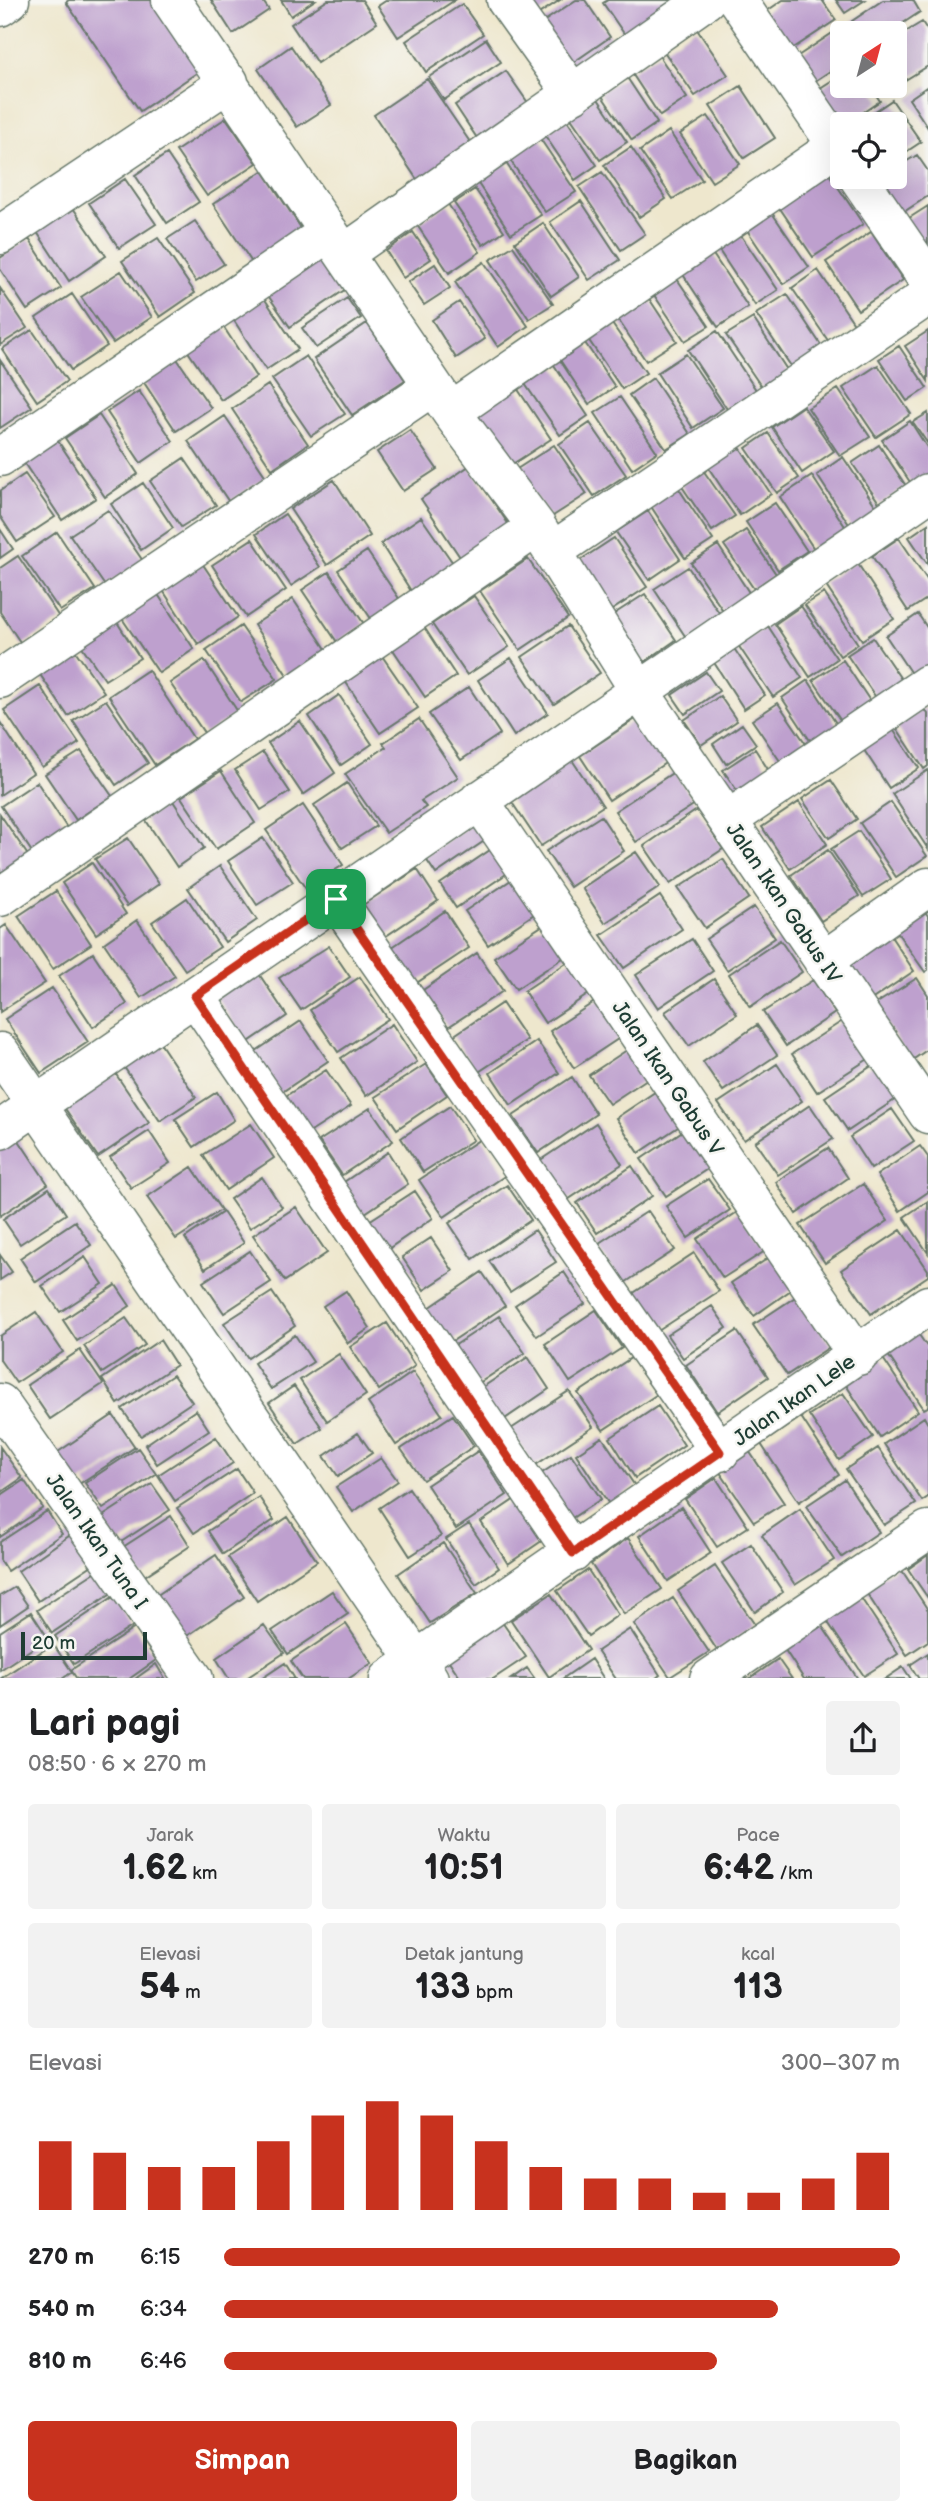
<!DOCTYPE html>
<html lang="id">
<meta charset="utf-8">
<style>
:root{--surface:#fff;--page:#f2f2f2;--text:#202124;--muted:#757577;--accent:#c8321e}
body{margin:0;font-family:"Balsamiq Sans",sans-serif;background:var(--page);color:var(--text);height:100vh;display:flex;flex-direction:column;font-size:26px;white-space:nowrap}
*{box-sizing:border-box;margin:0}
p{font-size:23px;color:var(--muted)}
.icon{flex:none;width:38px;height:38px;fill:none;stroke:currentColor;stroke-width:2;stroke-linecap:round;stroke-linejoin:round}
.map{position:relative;height:1678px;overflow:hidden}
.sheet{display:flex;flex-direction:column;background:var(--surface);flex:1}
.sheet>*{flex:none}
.needle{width:46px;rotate:36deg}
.buttons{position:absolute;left:830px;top:21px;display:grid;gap:14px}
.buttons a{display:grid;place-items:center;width:77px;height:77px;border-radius:7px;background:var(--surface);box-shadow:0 7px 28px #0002;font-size:35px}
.scale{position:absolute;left:21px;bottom:18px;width:126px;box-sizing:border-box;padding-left:7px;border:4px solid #1f3d34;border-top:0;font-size:19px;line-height:24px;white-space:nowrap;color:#1f3d34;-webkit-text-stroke:5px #f6f6f2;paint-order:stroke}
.pin{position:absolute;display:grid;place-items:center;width:60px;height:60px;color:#fff;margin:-30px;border-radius:14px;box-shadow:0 4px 10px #0006}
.round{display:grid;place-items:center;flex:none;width:74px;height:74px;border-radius:7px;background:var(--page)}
.head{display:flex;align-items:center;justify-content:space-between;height:119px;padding:0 28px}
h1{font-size:38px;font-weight:800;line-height:52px}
.figures{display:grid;grid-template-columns:repeat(3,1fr);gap:10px;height:119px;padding:7px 28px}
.figures div{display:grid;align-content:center;border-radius:7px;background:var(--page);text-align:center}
.figures b{font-size:35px;font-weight:800}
.figures small{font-size:19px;font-weight:400}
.figures p{font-size:19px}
.chart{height:196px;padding:14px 28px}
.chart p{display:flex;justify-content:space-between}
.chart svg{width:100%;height:126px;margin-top:7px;stroke:var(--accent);stroke-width:6}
.action{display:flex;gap:14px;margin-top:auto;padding:14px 28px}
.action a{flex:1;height:80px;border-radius:7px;background:var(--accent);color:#fff;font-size:28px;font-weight:800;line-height:80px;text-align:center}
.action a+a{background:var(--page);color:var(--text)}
ul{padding:0 28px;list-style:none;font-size:23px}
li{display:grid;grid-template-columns:112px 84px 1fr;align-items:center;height:52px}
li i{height:18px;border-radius:9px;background:var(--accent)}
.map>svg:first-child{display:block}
.building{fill:#bea0ce}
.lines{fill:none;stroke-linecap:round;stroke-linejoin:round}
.minor-casing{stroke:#67786a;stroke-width:41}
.minor{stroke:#fff;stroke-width:38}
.route-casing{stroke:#fff;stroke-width:14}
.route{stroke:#c8321e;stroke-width:9}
.labels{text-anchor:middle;stroke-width:5;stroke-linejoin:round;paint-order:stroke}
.street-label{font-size:21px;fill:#1f3d34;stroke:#f6f6f2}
</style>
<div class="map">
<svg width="928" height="1679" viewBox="0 0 928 1679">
<rect width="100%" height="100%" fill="#f6f6f2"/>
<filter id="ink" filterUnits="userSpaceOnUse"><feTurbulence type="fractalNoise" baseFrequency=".0143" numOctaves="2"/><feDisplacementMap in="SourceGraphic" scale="14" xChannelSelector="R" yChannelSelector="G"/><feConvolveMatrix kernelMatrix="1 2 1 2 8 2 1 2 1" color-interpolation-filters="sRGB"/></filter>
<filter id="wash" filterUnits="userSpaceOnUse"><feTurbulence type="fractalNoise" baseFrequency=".00686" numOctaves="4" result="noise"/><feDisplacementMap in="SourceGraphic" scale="28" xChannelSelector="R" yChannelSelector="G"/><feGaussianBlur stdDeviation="1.57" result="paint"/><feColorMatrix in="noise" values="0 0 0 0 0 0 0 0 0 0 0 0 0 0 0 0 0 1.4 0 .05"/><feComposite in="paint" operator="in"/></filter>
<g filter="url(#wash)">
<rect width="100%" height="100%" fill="#eee7cd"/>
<g id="blocks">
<path class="building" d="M69,0H167L210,64L140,111L66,2Z
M211,0H262L269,10L233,34Z
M281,0H315L291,16Z
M328,0H362L377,23L317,63L291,24Z
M387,0H455L398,37L378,6Z
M527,0H560L537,15Z
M576,0H585L610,37L568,66L540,24Z
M608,0H685L627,38L603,3Z
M783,0H822L836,20L783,55L758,17Z
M836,0H865L845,13Z
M883,0H913L920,12L888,33H860L852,21Z
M462,4L483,34L426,72L406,41Z
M922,22L928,31V66L894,87V39Z
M696,28L728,75L695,96L663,50Z
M840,28L843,33L842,63L812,83L795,58Z
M486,39L501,62L444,100L429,77Z
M291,46L331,105L297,127L258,69Z
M658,54L687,98L660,116L631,72Z
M506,71L533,110L481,144L455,105Z
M842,74V86H870L880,101L846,124H842L814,92Z
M626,76L657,123L632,140L600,93Z
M427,79L472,145L418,181L374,115Z
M741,86L775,138L744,158L710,106Z
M928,86V128L909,99Z
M596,96L627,142L600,160L568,114Z
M892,100L921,142L894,160V124H856Z
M708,116L740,164L712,182L680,134Z
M226,118L257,163L207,196L176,151Z
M566,119L597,165L575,180L544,134Z
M669,131L702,180L673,199L640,151Z
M539,137L576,192L545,212L508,157Z
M631,147L666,199L639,217L604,165Z
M167,154L199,202L167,223L135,175Z
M917,155L928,171V196L896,217L874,183L883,177H894V169Z
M506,163L541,215L511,234L477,182Z
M825,168L863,224L813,257L775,201Z
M263,171L303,231L253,264L213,204Z
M602,172L645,234L621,250L579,187Z
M125,179L156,224L119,248L89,203Z
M475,189L504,231L483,245L454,203Z
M581,201L620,260L589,280L550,222Z
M448,204L480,252L449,273L417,225Z
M71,205L106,256L69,281L35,229Z
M928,206V260L903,222Z
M770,210L809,267L783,284L745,227Z
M195,221L224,264L196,282L167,239Z
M543,223L579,277L551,296L515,242Z
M413,232L431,259L403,278L386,251Z
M871,232L903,280L858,310L826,262Z
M740,234L778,290L755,305L718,249Z
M158,238L195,293L160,317L122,261Z
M29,239L61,288L27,310L0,269V258Z
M513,246L553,304L529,319L490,260Z
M708,247L748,307L718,327L678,267Z
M323,257L346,289L290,327L267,294Z
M484,262L528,326L498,347L455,282Z
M435,264L450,288L424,305L408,282Z
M818,270L855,325L829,342L792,288Z
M121,271L152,317L113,343L81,297Z
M673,273L709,326L685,341L650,289Z
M0,288L27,328L0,345Z
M72,294L107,346L71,370L36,318Z
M787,294L825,351L795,372L756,314Z
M648,297L677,341L646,361L617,318Z
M264,298L298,349L266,370L233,319Z
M347,298L361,318L316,348L302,328Z
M459,302L485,339L456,358L432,320Z
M753,318L791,376L765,392L726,335Z
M610,321L646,373L622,389L586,336Z
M221,323L256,377L221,400L185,347Z
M367,323L405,380L352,415L314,359Z
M32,330L67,381L37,401L2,349Z
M717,331L758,393L729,412L688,350Z
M928,331V381L905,346Z
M581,337L615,387L589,404L556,354Z
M899,346L927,388L907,401L879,359Z
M686,354L723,408L693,428L657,373Z
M175,356L211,408L176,431L141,378Z
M306,356L345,414L311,436L272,379Z
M0,360L32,407L0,428Z
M552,362L588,416L560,435L523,381Z
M878,365L911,414L876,437L843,388Z
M653,378L690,434L666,449L629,395Z
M513,382L551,439L511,465L473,408Z
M268,385L308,444L272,469L232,409Z
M838,389L870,437L840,456L808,408Z
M139,391L173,441L141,463L107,412Z
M620,397L657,452L632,469L595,413Z
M803,406L834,451L802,473L772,427Z
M928,413V444L913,422Z
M99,415L138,474L105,497L65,438Z
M225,416L266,477L229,502L188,441Z
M910,421L928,449V475L912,485L882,440Z
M590,423L626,475L594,496L559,444Z
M410,430L437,469L403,491L377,452Z
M768,433L799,478L777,493L746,448Z
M58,441L96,498L62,520L24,463Z
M554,445L587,494L550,518L517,469Z
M879,445L906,486L880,504L852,463Z
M739,446L771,494L740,515L708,467Z
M843,457L879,511L852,529L817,475Z
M184,458L216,505L181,527L150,481Z
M469,466L511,528L462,560L421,499Z
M703,470L735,516L712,531L681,485Z
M25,474L55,517L17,542L0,516V491Z
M812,476L848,531L816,552L780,497Z
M334,480L370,536L327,565L290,509Z
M143,483L173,528L141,550L111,504Z
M677,486L713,540L685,558L650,505Z
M775,503L807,551L778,570L746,522Z
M108,510L143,561L105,586L70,535Z
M648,511L680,559L649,580L616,532Z
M285,514L320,567L291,586L256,534Z
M421,517L455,566L413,594L381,544Z
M928,524V565L909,537Z
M0,529L13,549L0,558Z
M746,530L776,574L754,589L724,545Z
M57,532L95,589L60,611L22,556Z
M614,538L647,587L609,612L576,563Z
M899,538L928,581V598L908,611L872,556Z
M252,539L286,590L246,617L212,565Z
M718,545L750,594L724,612L691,563Z
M367,551L400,600L372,620L338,570Z
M18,556L61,620L22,645L0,612V568Z
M528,559L568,618L520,650L480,591Z
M856,561L894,619L862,640L824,583Z
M202,563L238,617L198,644L162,589Z
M688,567L724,620L689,642L654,589Z
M329,572L364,624L337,642L302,590Z
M157,593L194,649L159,673L121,617Z
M824,593L858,644L840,656L805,605Z
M645,594L676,640L643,663L611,616Z
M474,596L509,647L467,675L432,624Z
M293,599L328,652L289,678L254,625Z
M801,606L837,659L810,677L775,624Z
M918,614L928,629V665L912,675L886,636Z
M115,619L140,658L105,680L79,642Z
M241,626L277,679L241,702L206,650Z
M568,626L600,673L554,704L522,657Z
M768,626L802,678L773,697L738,645Z
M424,627L456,676L425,697L392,648Z
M873,638L903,682L877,699L847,655Z
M733,647L765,695L744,709L713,661Z
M74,649L104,692L68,716L39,673Z
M380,653L418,708L380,733L343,678Z
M511,658L548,713L514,736L478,680Z
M204,660L238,712L205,734L170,683Z
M843,660L872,704L843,724L813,680Z
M148,670L194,739L155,765L109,696Z
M706,672L719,691L685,714L672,695Z
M808,680L843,734L817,751L782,698Z
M40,686L79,743L42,767L4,710Z
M469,687L500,734L461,760L429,714Z
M339,695L372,744L341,765L309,716Z
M720,696L737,721L701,745L684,720Z
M106,700L148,763L116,785L73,721Z
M778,703L806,744L780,761L752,720Z
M924,708L928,714V766L924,769L896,727Z
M643,714L673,758L609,800L580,756Z
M419,719L458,777L421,801L426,807L386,833L345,774L386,747L383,743Z
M300,721L335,773L303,795L268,743Z
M0,722L33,773L0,795Z
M742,724L756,744L726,764L713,744Z
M892,728L919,768L889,788L862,747Z
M755,749L769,771L738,792L723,770Z
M81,751L112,796L76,820L45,774Z
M263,752L290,792L261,810L235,770Z
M570,757L603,806L541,846L509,798Z
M928,770V849L892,794Z
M221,771L255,823L216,849L181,797Z
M674,772L695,804L636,842L615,811Z
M831,780L857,819L829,838L802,799Z
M37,782L67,828L32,852L1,806Z
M347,783L376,826L342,848L314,805Z
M173,801L204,848L177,867L145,819Z
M799,802L827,844L790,869L762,827Z
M891,802L927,856L896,877L860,823Z
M303,805L343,865L306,889L266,830Z
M697,810L723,849L670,884L644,846Z
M0,814L31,860L0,880Z
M601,816L624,851L570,887L546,851Z
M481,818L493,835L436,874L424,856Z
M859,831L891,879L863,897L831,849Z
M128,838L159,884L127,906L95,859Z
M263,838L293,882L257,905L228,861Z
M499,844L515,868L456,908L440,884Z
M828,850L859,896L821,921L791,875Z
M636,852L660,887L605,923L582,888Z
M723,859L749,898L705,928L678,888Z
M92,863L126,914L96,934L62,883Z
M220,866L257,920L225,942L188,888Z
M417,869L438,901L383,938L361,906Z
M517,876L540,910L488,945L465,911Z
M56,891L91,944L53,969L18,916Z
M660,896L682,929L624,968L601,935Z
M187,898L220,947L185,970L152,922Z
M754,907L775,938L727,970L706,939Z
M923,908L928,916V970L925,972L894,928Z
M445,911L469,948L412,986L388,950Z
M554,918L575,950L516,989L494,957Z
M137,920L175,976L141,998L104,943Z
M6,925L45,983L0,1012V929Z
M888,932L914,971L871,1000L844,961Z
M692,939L713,971L658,1008L636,975Z
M780,940L802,972L750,1007L729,974Z
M329,946L350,977L301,1010L279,978Z
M93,953L127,1004L93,1027L59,976Z
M477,953L503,991L448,1027L423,990Z
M577,956L598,988L545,1023L524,991Z
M257,971L287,1016L247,1043L217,997Z
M360,977L388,1019L338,1052L310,1010Z
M917,978L928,995V1049L911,1061L874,1005Z
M714,979L737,1014L689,1046L665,1012Z
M813,980L835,1013L786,1046L763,1012Z
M52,988L88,1042L41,1073L5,1019Z
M605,995L630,1031L574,1068L550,1031Z
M502,1003L527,1040L477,1073L453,1036Z
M850,1016L876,1054L817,1092L792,1054Z
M301,1021L328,1061L279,1094L253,1053Z
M392,1024L417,1062L366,1096L341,1058Z
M757,1025L777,1055L723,1091L703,1062Z
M537,1041L559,1073L511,1105L490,1073Z
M160,1043L196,1097L160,1121L124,1067Z
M636,1044L656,1073L609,1104L589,1075Z
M879,1061L902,1095L848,1131L825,1097Z
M426,1064L447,1095L397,1129L375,1097Z
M777,1064L802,1101L744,1140L718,1103Z
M326,1070L351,1106L303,1137L278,1101Z
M115,1073L149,1123L98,1157L64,1107Z
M572,1077L596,1114L538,1153L513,1116Z
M661,1088L684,1123L639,1153L616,1118Z
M217,1092L234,1120L194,1147L175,1119Z
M810,1105L833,1139L778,1175L755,1142Z
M450,1106L473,1140L423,1172L401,1138Z
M370,1108L393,1141L342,1175L319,1141Z
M892,1109L914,1141L871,1169L850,1137Z
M596,1123L622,1164L566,1201L539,1161Z
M251,1124L274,1158L226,1190L203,1155Z
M690,1126L715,1164L666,1196L641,1159Z
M149,1131L170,1163L131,1188L110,1157Z
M482,1138L506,1175L444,1217L419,1180Z
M18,1139L48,1184L0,1216V1150Z
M920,1146L928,1157V1192L900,1211L877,1175Z
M828,1148L848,1178L796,1214L776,1182Z
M388,1152L408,1184L362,1215L341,1184Z
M632,1166L652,1196L597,1233L577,1203Z
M192,1167L221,1210L176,1239L147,1197Z
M262,1177L282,1207L250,1228L230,1199Z
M708,1179L730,1210L688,1238L666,1206Z
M863,1184L888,1221L825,1263L800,1225Z
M507,1185L531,1220L473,1259L449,1223Z
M49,1188L66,1214L20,1244L3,1219Z
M415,1191L433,1218L388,1249L369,1221Z
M928,1201V1253L904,1217Z
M296,1207L327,1253L285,1281L253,1235Z
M648,1211L675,1250L623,1284L596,1245Z
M739,1211L765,1251L723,1278L697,1239Z
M223,1212L244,1243L205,1269L185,1238Z
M75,1221L91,1245L36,1282L20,1258Z
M535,1230L556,1262L510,1292L489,1261Z
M901,1230L928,1270V1276L871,1314L841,1270Z
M431,1238L453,1271L424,1290L402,1257Z
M250,1251L271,1282L224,1313L203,1282Z
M694,1253L719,1291L655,1333L629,1296Z
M776,1253L798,1285L754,1316L731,1283Z
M0,1255L12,1272L0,1280Z
M85,1257L103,1284L60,1312L42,1286Z
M482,1272L505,1306L448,1344L426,1310Z
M564,1272L585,1304L537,1336L515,1305Z
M116,1285L130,1306L77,1341L63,1320Z
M346,1291L370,1328L348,1343L323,1306Z
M272,1292L295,1326L248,1358L224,1323Z
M797,1296L831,1346L787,1375L753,1325Z
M712,1306L727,1328L683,1358L667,1335Z
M596,1310L622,1348L570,1382L545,1344Z
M36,1312L63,1352L16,1383L0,1360V1336Z
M499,1316L525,1353L476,1385L451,1348Z
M126,1318L145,1345L102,1373L84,1346Z
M387,1323L415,1366L379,1390L350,1347Z
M737,1331L768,1377L717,1412L686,1365Z
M917,1332L928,1348V1407L924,1409L886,1352Z
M295,1335L313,1362L271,1389L254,1363Z
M160,1340L176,1365L118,1404L102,1379Z
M80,1350L103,1384L50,1419L27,1385Z
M339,1354L366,1395L327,1421L300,1380Z
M634,1356L659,1393L603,1430L578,1393Z
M528,1357L549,1389L499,1423L477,1391Z
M882,1357L918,1411L880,1437L844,1382Z
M413,1372L442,1415L396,1445L368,1403Z
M173,1375L192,1402L141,1436L122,1409Z
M294,1386L322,1428L297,1444L269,1403Z
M569,1391L593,1427L534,1466L511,1429Z
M843,1393L873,1437L839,1460L809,1415Z
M658,1406L684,1445L635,1478L610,1438Z
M196,1410L209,1430L157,1464L145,1445Z
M113,1415L135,1447L76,1486L55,1454Z
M453,1415L474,1446L423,1480L401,1449Z
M801,1417L839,1475L799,1502L761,1444Z
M924,1417L928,1424V1497L922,1501L884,1444Z
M358,1433L372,1453L338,1476L324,1456Z
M216,1437L233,1463L175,1501L158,1475Z
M602,1437L635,1486L609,1504L576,1454Z
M743,1442L784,1503L754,1522L713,1462Z
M0,1447L22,1478L0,1493Z
M138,1448L156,1474L103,1509L85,1483Z
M878,1448L916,1504L884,1525L846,1469Z
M478,1451L507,1495L456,1529L427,1485Z
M571,1454L601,1499L569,1520L539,1475Z
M381,1458L398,1481L353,1512L336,1487Z
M237,1469L253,1493L194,1533L177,1508Z
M716,1478L748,1527L717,1547L685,1499Z
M24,1480L43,1508L0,1537V1496Z
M845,1480L879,1532L842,1557L806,1506Z
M152,1484L170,1510L118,1544L100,1518Z
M409,1488L441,1536L410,1556L379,1508Z
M259,1497L274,1520L223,1554L208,1531Z
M518,1497L546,1538L508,1564L481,1522Z
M681,1507L711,1553L668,1581L639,1536Z
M800,1509L834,1560L795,1585L762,1535Z
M47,1511L62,1534L7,1571L0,1560V1542Z
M171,1516L190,1546L143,1577L123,1547Z
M288,1517L317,1561L257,1601L228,1557Z
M469,1524L499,1568L476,1584L446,1539Z
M72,1534L92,1565L38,1601L18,1571Z
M628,1538L662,1589L624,1614L591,1564Z
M443,1543L477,1593L430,1623L398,1574Z
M751,1544L783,1592L755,1612L722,1563Z
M216,1555L244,1597L184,1638L156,1596Z
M928,1555V1598L908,1569Z
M715,1566L755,1625L717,1650L678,1591Z
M899,1566L928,1610V1641L907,1655L864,1589Z
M98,1570L113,1592L52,1633L37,1610Z
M588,1570L618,1615L588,1636L557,1591Z
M15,1587L28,1606L0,1625V1596Z
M332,1591L348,1614L288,1654L272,1631Z
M551,1594L588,1650L549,1677L511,1620Z
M859,1595L898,1654L864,1676L825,1618Z
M113,1597L133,1626L74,1664L55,1636Z
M673,1598L709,1652L670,1677L634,1624Z
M31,1612L48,1638L0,1670V1632Z
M502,1622L526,1657L493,1679H461L447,1658Z
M820,1623L858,1679H804L783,1647Z
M346,1624L372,1663L348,1679H303L291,1661Z
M264,1625L284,1653L245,1679H229L216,1658Z
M135,1628L156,1660L129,1679H77L71,1670Z
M630,1629L660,1675L655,1679H616L597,1651Z
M53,1644L72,1672L62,1679H0Z
M928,1653V1679H919L910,1665Z
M591,1659L604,1679H562Z
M778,1659L792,1679H749Z
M285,1663L295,1679H261Z
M156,1664L165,1679H135Z
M903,1667L911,1679H885Z
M527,1668L535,1679H511Z"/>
</g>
</g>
<g filter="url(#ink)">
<use href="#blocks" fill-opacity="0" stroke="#67786a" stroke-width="2"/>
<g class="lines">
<g class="minor-casing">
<path id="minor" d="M171,0L451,412L537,527L640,692L928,1114
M506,0L573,94
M737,0L842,153
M0,7L10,0
M858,177L928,279
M0,235L229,82
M344,254L706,0
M451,412L837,146
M0,457L329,232
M553,551L928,296
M0,679L433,386
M479,800L858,1356
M728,820L928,684
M0,897L537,527
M336,899L720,1452
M823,961L928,887
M195,996L573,1553
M0,1052L429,1679
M0,1130L928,493
M0,1403L194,1679
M389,1679L928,1305
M709,1679L928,1530"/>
</g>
<use href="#minor" class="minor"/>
</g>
</g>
<g class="lines" filter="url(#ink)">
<g class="route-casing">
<path id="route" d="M336,899L720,1452L573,1553L195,996Z"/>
</g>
<use href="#route" class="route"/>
</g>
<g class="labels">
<g class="street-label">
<text transform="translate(784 903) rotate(56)" y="7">Jalan Ikan Gabus IV</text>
<text transform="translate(668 1078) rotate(56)" y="7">Jalan Ikan Gabus V</text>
<text transform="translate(794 1400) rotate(-35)" y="7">Jalan Ikan Lele</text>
<text transform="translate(97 1541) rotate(55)" y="7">Jalan Ikan Tuna I</text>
</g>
</g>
</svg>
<div class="buttons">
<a><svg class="needle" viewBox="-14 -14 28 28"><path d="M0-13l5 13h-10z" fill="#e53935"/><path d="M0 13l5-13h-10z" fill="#757577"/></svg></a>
<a><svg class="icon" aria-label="locate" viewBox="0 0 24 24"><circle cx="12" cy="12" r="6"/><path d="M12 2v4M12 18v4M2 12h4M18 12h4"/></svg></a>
</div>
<div class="scale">20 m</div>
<div class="pin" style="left:336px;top:899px;background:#1e9e55"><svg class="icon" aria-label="arrive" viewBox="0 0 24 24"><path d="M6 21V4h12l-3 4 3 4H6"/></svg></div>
</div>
<section class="sheet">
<div class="head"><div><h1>Lari pagi</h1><p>08:50 · 6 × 270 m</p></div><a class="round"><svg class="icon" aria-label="share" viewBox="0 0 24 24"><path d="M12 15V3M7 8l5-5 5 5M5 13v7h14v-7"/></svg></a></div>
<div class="figures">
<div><p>Jarak</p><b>1.62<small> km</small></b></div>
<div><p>Waktu</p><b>10:51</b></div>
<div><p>Pace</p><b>6:42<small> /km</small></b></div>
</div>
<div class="figures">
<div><p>Elevasi</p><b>54<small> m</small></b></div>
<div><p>Detak jantung</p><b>133<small> bpm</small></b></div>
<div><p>kcal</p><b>113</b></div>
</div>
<div class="chart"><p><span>Elevasi</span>300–307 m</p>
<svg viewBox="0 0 160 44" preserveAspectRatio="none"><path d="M5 44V20M15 44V24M25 44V29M35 44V29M45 44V20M55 44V11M65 44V6M75 44V11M85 44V20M95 44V29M105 44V33M115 44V33M125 44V38M135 44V38M145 44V33M155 44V24"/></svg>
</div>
<ul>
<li><b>270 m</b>6:15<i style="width:100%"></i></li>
<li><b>540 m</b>6:34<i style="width:82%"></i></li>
<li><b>810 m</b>6:46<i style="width:73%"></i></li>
</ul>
<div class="action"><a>Simpan</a><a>Bagikan</a></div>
</section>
